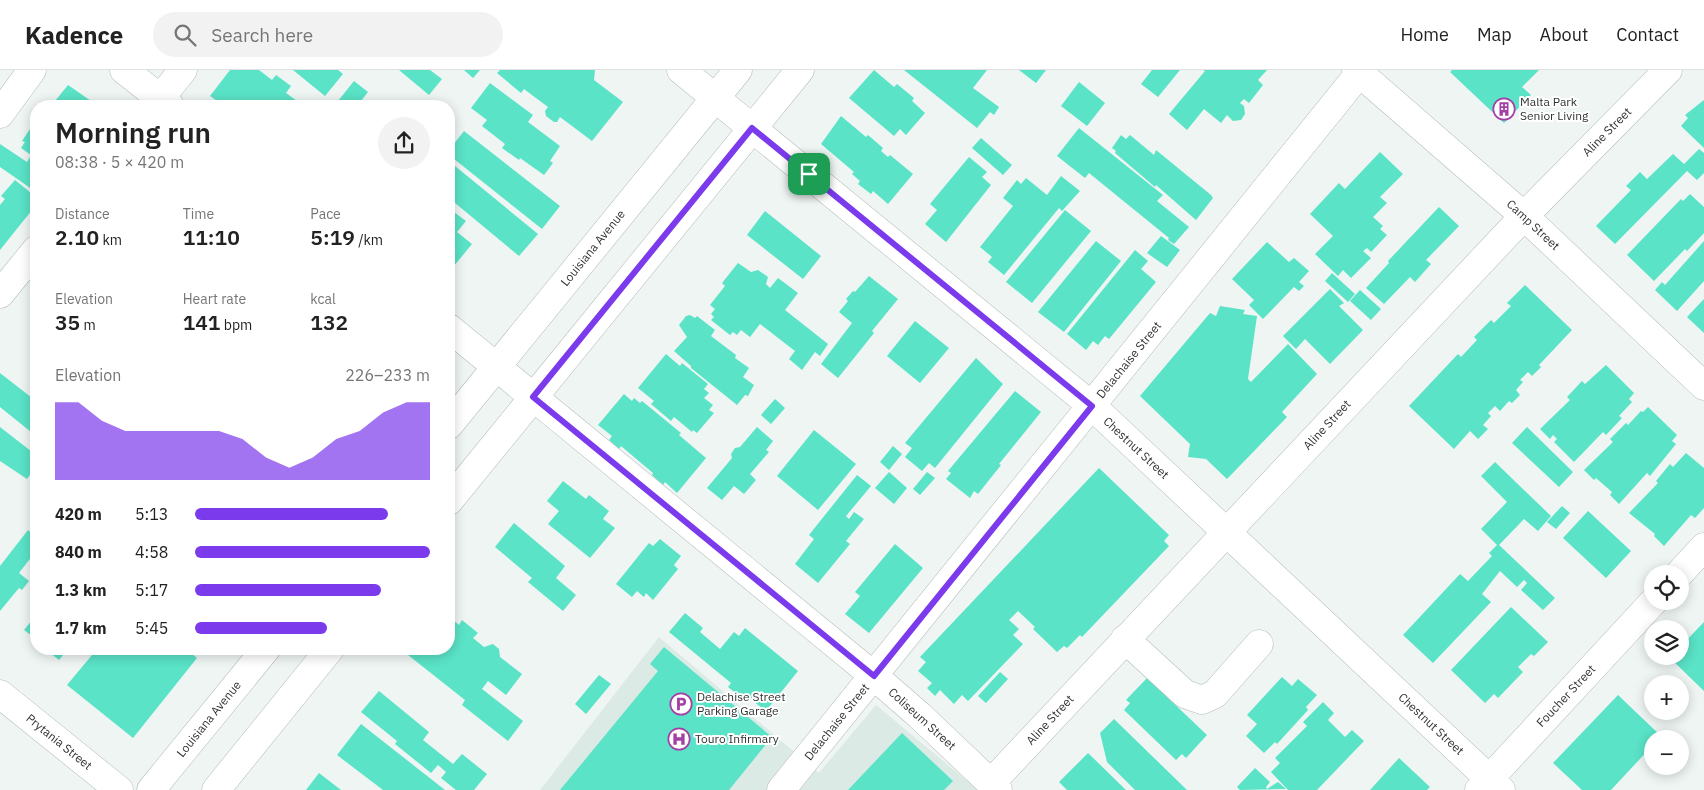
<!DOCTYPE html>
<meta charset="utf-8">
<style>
:root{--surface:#fff;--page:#f2f2f2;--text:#222;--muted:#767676;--line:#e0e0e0;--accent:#7c3aed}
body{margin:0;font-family:"IBM Plex Sans",sans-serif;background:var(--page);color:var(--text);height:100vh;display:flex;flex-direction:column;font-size:19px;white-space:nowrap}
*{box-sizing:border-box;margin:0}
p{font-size:16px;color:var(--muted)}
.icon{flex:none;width:28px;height:28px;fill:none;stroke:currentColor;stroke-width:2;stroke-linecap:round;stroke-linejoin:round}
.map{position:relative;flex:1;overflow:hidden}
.drawer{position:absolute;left:30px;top:30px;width:425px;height:555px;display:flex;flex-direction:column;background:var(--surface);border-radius:20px;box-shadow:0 2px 12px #0003}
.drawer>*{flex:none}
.controls{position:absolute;left:1644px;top:495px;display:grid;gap:10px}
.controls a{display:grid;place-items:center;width:45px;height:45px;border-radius:50%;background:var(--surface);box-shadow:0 2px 12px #0003;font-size:25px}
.pin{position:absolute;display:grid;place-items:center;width:42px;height:42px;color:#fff;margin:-21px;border-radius:10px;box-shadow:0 2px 8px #0006}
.round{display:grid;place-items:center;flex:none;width:52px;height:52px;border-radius:26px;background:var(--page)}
.summary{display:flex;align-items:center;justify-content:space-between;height:85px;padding:0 25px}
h1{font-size:28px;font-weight:600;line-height:38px}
.metrics{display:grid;grid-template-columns:repeat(3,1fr);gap:8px;height:85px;padding:5px 25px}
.metrics div{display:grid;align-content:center}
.metrics b{font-size:21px;font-weight:600}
.metrics small{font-size:14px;font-weight:400}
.metrics p{font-size:14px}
.chart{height:140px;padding:10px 25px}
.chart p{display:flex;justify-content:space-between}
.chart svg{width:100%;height:90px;margin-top:5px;fill:var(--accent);opacity:.7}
ul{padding:0 25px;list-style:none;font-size:16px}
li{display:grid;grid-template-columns:80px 60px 1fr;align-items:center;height:38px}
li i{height:12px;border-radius:6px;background:var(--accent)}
header{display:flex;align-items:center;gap:30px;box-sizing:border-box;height:70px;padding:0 25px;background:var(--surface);border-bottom:1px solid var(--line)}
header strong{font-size:24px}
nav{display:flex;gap:28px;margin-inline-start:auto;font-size:18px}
.search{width:350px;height:45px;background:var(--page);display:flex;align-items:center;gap:12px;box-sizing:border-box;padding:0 18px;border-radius:28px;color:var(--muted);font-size:19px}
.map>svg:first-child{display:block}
.built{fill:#dbeae5}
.building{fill:#5ae3c7}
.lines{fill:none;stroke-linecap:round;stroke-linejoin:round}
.minor-casing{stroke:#b5bcba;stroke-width:29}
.minor{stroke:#fff;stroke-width:28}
.route-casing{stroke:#fff;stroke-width:10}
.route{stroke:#7c3aed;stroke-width:6}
.labels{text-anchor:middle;stroke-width:4;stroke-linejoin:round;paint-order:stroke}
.poi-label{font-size:12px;fill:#303232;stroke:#fff;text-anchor:start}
.street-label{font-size:12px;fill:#303232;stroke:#fff}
</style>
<header>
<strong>Kadence</strong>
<div class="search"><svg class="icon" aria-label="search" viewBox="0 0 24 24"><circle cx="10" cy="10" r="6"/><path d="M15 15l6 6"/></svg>Search here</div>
<nav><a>Home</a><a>Map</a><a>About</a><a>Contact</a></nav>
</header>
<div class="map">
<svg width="1704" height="720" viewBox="0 0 1704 720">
<rect width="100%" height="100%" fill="#eef5f3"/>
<path class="built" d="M659,567L819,703L876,635L978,720H540Z"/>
<path class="building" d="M230,0H259L272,10L276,5L291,16L286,23L304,36H224L210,26Z
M293,0H338L343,4L325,26Z
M399,0H430L442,9L429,25Z
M464,0H480L473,8Z
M500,0H595L594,10L623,32L592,71L560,47L557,52H554L546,46L545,41L548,37L524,19L521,23L497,3Z
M874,0L894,17L897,14L914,28L912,31L925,43L906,65L900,59L894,66L849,28Z
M904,0H987L973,18L999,37L994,45L990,42L977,58Z
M1019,0H1046L1036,13Z
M1152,0H1180L1158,27L1141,14Z
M1203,0H1267L1258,10L1263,15L1249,33L1244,29L1240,33L1244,36L1245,44L1241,50L1233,51L1227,45L1221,53L1204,39L1187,60L1169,44L1205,1Z
M1452,0H1539L1522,17L1531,25L1504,53L1450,2Z
M354,11L368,22L357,36H334Z
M1079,12L1105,33L1087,56L1061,36Z
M490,13L533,45L528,52L560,76L550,91L553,93L544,105L520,88L519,90L502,78L505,74L482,56L487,50L471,38Z
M68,15L94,33L92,36H51Z
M1704,30V78L1681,56L1688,48L1685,45Z
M841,46L866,67L868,65L883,78L881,81L888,87L890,85L913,104L888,134L873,121L871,124L858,114L860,111L852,104L854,102L821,74Z
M36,50V89L30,95L36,100V122L0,97V74L27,92L31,85L21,78L25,72L22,71Z
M1079,58L1163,125L1157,131L1189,157L1174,174L1168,170L1169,168L1089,103L1085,108L1057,86Z
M464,61L560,136L542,159L449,85V80Z
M1121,65L1126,69L1130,65L1154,85L1156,80L1211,125L1213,128L1196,150L1156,115L1155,117L1115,83L1116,81L1112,78Z
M981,68L1012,95L1003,105L972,78Z
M1699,79L1704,83V103L1697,110L1687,101L1615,174L1596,156L1631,120L1626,116L1640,102L1647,109L1673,84L1684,94Z
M1380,82L1403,104L1380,127L1387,133L1373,147L1383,156L1380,159L1387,165L1371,182L1367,178L1363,181L1371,188L1351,208L1343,200L1338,206L1315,184L1333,166L1310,144L1339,113L1345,119Z
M969,87L987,102L982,107L991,115L946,172L925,154L937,140L930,134Z
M449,94L454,98L455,96L538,164L519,186L449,128Z
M1061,106L1080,121L1062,141L1059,138L1004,205L988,192L992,187L980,177L1013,136L1003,128L1017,110L1021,114L1026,108L1047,125Z
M15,110L36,127V135L0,180V135L5,129L1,126Z
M1690,124L1704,137V163L1687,181L1685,179L1654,211L1627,185L1681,129L1683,131Z
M1439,137L1459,156L1426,190L1431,194L1415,212L1410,207L1384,234L1366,218L1389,193L1388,191Z
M1065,140L1091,161L1032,233L1006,212Z
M765,141L821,186L803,209L747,165Z
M454,142L466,151L457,162L472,174L449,202V148Z
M1161,166L1180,180L1167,197L1147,183Z
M1096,171L1121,191L1064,262L1038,242Z
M1704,171V211L1677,241L1655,220L1662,212L1665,215Z
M1267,172L1289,192L1294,188L1309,201L1299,212L1304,216L1299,221L1294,217L1263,249L1249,235L1254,230L1232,209Z
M1135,180L1148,191L1141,199L1156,212L1109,269L1105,266L1098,275L1093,271L1086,280L1067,264Z
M738,193L751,202L758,200L768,207L766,214L770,218L778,208L798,223L785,240L828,274L820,286L815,282L802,300L789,289L795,281L760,254L750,267L741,260L737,265L733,262L730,265L711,250L714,247L711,244L715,239L710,235L725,216L722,213Z
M1332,203L1355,224L1348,232L1325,211Z
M869,206L898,229L872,261L874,263L838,308L821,294L852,253L839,242L848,231L846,229L853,221L855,222Z
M1525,215L1572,260L1539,295L1541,297L1532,306L1528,302L1520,310L1523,312L1516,320L1520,325L1512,333L1509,331L1500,341L1495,336L1488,343L1491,346L1483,355L1488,359L1478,369L1470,361L1454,379L1409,336L1458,284L1461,287L1477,270L1474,267L1491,250L1494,253L1511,236L1507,233Z
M1330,219L1344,233L1339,236L1363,260L1330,294L1305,269L1296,279L1283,266Z
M1360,220L1381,239L1371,250L1350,231Z
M1704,229V263L1687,247Z
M1220,236L1245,240L1243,244L1257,246L1248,309L1251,312L1288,274L1317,304L1282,342L1287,347L1227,409L1206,389L1188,387L1190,374L1140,326L1210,243L1216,246Z
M690,245L695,248L697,246L715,260L711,266L736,285L735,288L749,298L743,307L754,315L748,326L745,325L737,335L691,298V296L674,281L687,267L679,255L686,246Z
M915,251L949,278L920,313L887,286Z
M666,284L680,296L682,293L708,314L704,319L709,323L704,328L713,335L709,340L714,343L697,363L693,360L692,362L674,347L671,351L651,334L654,331L638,318Z
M976,288L1003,314L935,398L929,393L922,401L905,387L912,378L905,373Z
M1606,295L1634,323L1629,329L1632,332L1619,346L1622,348L1606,365L1603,362L1574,392L1554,372L1557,369L1553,365L1550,369L1540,359L1570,330L1567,327L1582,311L1585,314Z
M0,303L36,331V366L0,337Z
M1015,321L1041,342L999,394L1001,395L978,424L974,421L970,428L946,409L951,403L948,401Z
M624,324L632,331L634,328L640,333L642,331L681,363L679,365L706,388L677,423L665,412L663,415L652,405L653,403L621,376L619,379L609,370L612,366L598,355Z
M775,329L785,338L771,354L761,345Z
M1648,337L1677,365L1672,371L1676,374L1650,406L1647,403L1619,434L1610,425L1612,422L1596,408L1594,410L1584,400L1613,372L1610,369L1626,353L1628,355L1641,341L1643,342Z
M0,357L36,385V396L27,409L0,391Z
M757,357L773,371L766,380L769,382L750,404L756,410L744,424L734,416L722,430L707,418L732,388L731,384L735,378L740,377Z
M1527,357L1573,402L1559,417L1512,373Z
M814,360L856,394L818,440L777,406Z
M893,376L902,384L889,400L880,392Z
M1686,383L1704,398V438L1695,448L1691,445L1664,476L1654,466L1655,464L1629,443L1658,413L1656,411L1670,394L1673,397Z
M1495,392L1551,446L1538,461L1524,449L1499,475L1555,528L1543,540L1521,520L1527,513L1524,510L1517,517L1500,501L1482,524L1491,532L1433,593L1403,565L1460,504L1468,511L1492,486L1489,483L1497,475L1481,459L1507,432L1481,406Z
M1099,398L1169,465L1164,471L1169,476L1082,567L1080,565L1067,578L1064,576L1057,582L1033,559L1035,557L1018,541L1009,550L1019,559L1013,565L1023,574L968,631L962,625L954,634L940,620L935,626L927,618L932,613L918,601L926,592L920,587Z
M889,402L907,418L894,434L875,418Z
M927,402L935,408L920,425L913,419Z
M857,405L871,416L846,446L849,449L854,442L864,449L846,471L850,474L818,513L795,494L814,469L809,465Z
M563,411L586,429L589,425L609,441L603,449L615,458L590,488L548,454L559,441L547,431Z
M1562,436L1570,443L1556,459L1547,452Z
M1588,441L1631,481L1606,508L1563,468Z
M514,453L565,496L556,508L576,525L563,541L528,512L532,508L495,477Z
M28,460L36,467V481L19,503L29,511L22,520L19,518L0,541V496Z
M660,469L681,486L674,495L678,499L653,530L646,523L644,527L637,521L632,527L616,514L649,473L653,476Z
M895,474L923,498L869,563L845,544L860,526L855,522Z
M1511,537L1548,572L1534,586L1531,584L1518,597L1523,602L1498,628L1494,624L1485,633L1451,600Z
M685,543L703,558L700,562L720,579L734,562L739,566L745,558L798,601L766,641L745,625L742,628L728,617L731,613L669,562Z
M36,545V569L24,560Z
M449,546L459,555L462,550L478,563L473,568L484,577L493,574L499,579L500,587L522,604L506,625L488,611L482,619L523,651L508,671L462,635L465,630L408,585L412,579H449Z
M1704,552V621L1670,588L1680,586V577Z
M664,577L772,667L729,720H560L658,601L650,594Z
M45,579H68L59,590Z
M97,579H186L197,588L133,668L67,615Z
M1000,602L1008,609L986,633L978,626Z
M599,605L611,614L586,644L575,634Z
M1282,607L1292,616L1298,609L1317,625L1306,637L1308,640L1277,674L1275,672L1264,683L1246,666L1257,654L1247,645Z
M1147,608L1207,665L1186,688L1182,684L1176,690L1124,640L1130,633L1126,630Z
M379,621L429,662L423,670L453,694L462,684L487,704L474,720H456L441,708L446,702L438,695L431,703L395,674L397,671L361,642Z
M1618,625L1662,667L1660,669H1652V676L1611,720H1582L1553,693Z
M1323,632L1334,643L1328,650L1345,667L1352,660L1364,671L1317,720H1288L1271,702L1280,693L1275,688L1307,656L1303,652Z
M1114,649L1187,720H1135L1107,692L1100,663Z
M361,654L445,720H383L337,685Z
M902,663L953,711L944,720H848Z
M1088,683L1126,720H1067L1059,712Z
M1399,688L1430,717L1427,720H1370Z
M1255,698L1270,712L1266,717L1267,719L1278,712L1286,719L1240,720L1237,717Z
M319,703L341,720H306Z"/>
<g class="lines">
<g class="minor-casing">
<path id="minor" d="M124,0L170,36
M681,0L1092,336L1501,720
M1356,0L1524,146L1704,316
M154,36L183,0
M0,44L32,0
M0,224L36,180
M449,258L874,606L919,645L998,720
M449,355L738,0
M449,431L800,0
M1679,504L1704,477
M1125,569L1185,624L1202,630L1215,624L1259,574
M0,624L119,720
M991,713L1524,146L1668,0
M151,720L266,579
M216,720L330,579
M781,720L1362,0
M1479,720L1654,531"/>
</g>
<use href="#minor" class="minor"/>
</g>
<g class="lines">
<g class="route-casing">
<path id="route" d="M752,58L1092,336L874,606L533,327Z"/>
</g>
<use href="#route" class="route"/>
</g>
<defs>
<g id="building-ring" transform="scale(1.125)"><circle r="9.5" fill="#fff" stroke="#a440a5" stroke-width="1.5"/><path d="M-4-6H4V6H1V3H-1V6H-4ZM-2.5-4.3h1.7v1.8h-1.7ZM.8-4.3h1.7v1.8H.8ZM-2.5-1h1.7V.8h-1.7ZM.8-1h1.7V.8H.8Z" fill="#a440a5"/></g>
<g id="parking-ring" transform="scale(1.125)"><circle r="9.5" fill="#fff" stroke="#a440a5" stroke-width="1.5"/><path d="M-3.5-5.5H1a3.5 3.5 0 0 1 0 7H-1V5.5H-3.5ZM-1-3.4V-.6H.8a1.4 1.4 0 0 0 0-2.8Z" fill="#a440a5"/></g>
<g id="hospital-ring" transform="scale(1.125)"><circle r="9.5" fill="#fff" stroke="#a440a5" stroke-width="1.5"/><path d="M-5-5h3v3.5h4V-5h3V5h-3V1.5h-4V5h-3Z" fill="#a440a5"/></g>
</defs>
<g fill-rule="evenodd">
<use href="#building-ring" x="1504" y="39"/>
<use href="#parking-ring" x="681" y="634"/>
<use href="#hospital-ring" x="679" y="669"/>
</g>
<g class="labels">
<g class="poi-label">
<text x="1520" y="36">Malta Park<tspan x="1520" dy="14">Senior Living</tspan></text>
<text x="697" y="631">Delachise Street<tspan x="697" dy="14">Parking Garage</tspan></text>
<text x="695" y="673">Touro Infirmary</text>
</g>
<g class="street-label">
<text transform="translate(1607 62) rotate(-45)" y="4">Aline Street</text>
<text transform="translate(1533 155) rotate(43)" y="4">Camp Street</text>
<text transform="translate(593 178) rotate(-51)" y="4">Louisiana Avenue</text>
<text transform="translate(1129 290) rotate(-51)" y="4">Delachaise Street</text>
<text transform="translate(1327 355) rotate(-47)" y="4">Aline Street</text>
<text transform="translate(1136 378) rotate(43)" y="4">Chestnut Street</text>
<text transform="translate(1566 626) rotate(-47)" y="4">Foucher Street</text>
<text transform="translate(209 649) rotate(-51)" y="4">Louisiana Avenue</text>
<text transform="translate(922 649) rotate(42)" y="4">Coliseum Street</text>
<text transform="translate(1050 650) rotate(-47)" y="4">Aline Street</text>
<text transform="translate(837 652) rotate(-51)" y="4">Delachaise Street</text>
<text transform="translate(1431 654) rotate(43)" y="4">Chestnut Street</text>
<text transform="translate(59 672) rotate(39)" y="4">Prytania Street</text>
</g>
</g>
</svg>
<div class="controls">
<a><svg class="icon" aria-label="locate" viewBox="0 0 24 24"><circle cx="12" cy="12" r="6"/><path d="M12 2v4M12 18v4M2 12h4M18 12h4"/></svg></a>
<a><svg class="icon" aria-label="layers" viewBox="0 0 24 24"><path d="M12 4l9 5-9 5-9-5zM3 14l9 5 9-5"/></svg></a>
<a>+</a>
<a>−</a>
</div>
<div class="pin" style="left:809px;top:104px;background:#1e9e55"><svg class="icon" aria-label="arrive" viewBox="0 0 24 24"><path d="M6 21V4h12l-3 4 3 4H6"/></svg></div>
<section class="drawer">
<div class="summary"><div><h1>Morning run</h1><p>08:38 · 5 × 420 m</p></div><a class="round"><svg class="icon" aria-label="share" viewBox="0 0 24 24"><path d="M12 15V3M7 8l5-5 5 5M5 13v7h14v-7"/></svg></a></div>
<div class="metrics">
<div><p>Distance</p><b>2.10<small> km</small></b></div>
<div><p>Time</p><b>11:10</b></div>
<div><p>Pace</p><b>5:19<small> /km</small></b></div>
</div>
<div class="metrics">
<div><p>Elevation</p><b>35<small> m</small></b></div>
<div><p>Heart rate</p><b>141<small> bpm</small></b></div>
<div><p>kcal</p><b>132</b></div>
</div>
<div class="chart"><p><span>Elevation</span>226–233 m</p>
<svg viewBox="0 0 160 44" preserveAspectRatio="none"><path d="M0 44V6L10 6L20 15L30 20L40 20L50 20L60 20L70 20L80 24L90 33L100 38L110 33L120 24L130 20L140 11L150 6L160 6V44z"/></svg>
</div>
<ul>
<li><b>420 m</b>5:13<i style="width:82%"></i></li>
<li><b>840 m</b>4:58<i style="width:100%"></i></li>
<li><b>1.3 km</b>5:17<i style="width:79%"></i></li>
<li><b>1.7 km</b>5:45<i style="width:56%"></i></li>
</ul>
</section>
</div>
